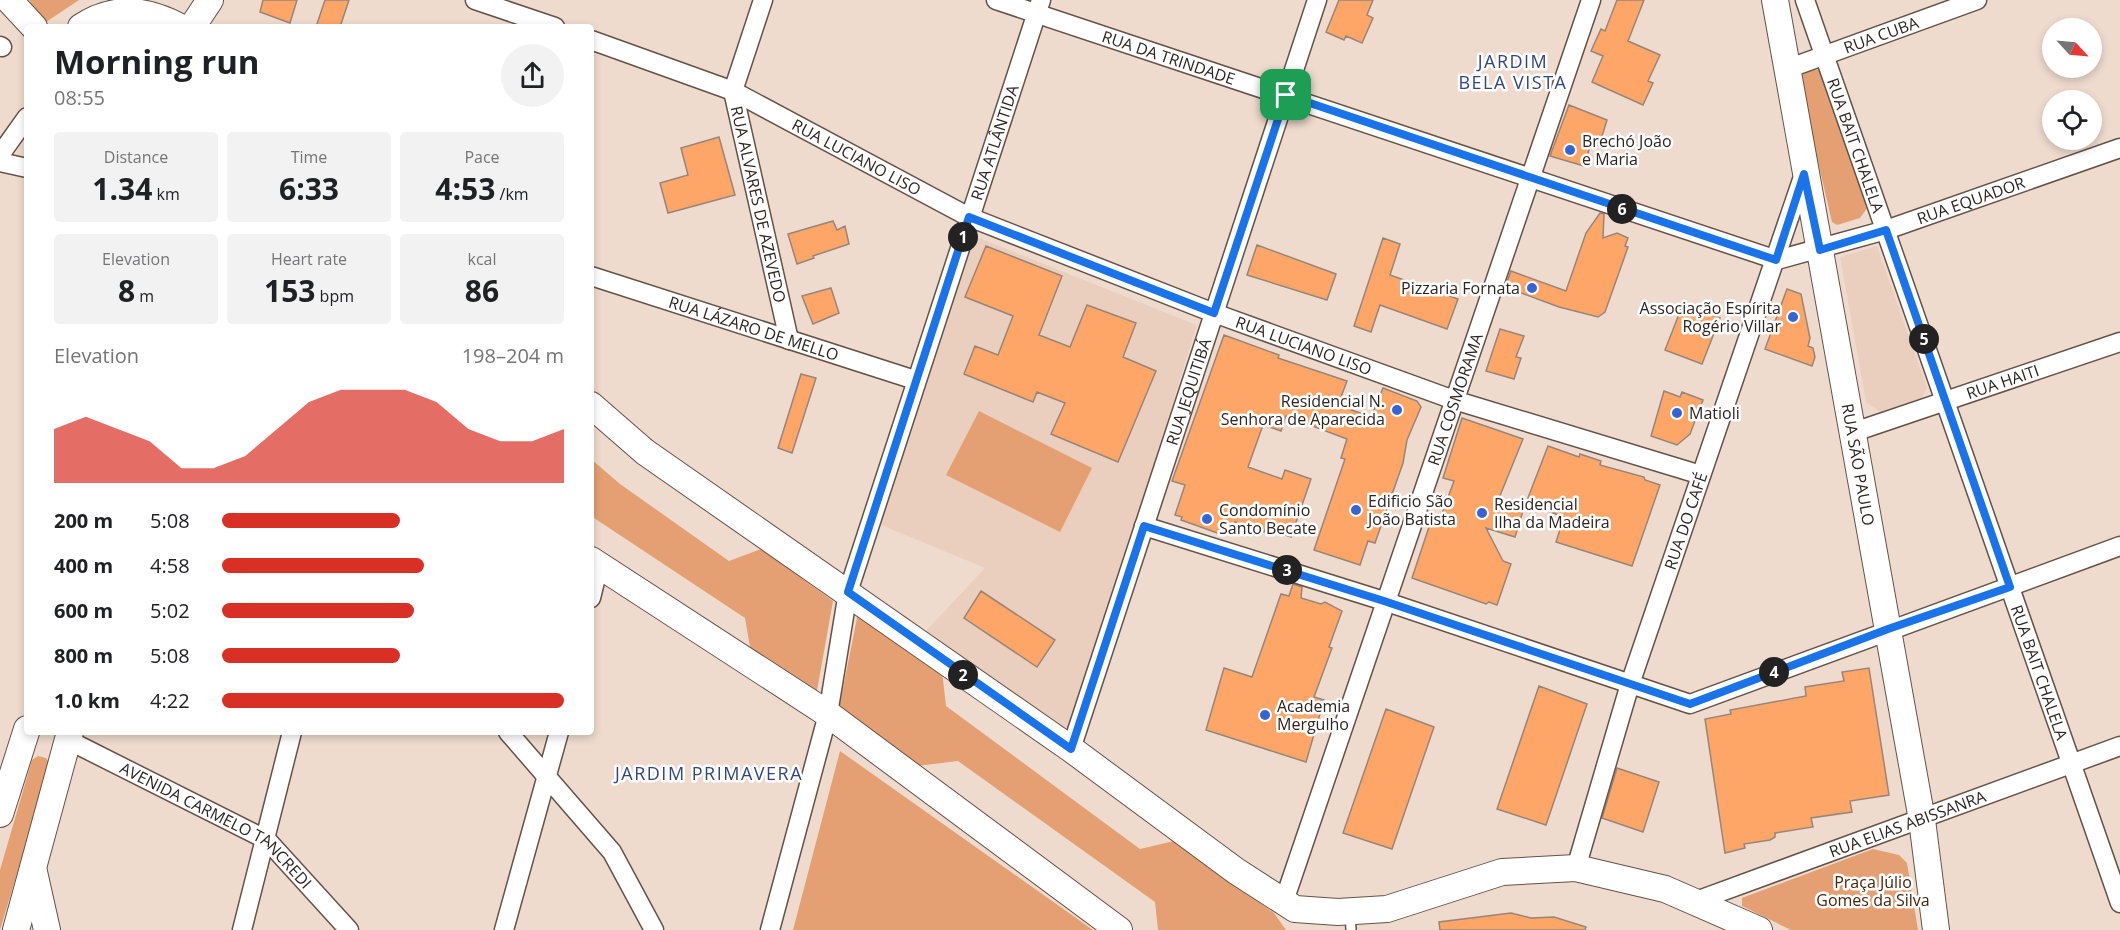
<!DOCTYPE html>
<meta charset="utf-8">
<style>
:root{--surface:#fff;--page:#f2f2f2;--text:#202124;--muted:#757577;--accent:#d93025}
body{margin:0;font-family:"Open Sans",sans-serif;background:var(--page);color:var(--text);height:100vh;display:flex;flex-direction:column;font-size:22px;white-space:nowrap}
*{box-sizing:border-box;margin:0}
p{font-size:20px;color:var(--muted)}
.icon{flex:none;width:33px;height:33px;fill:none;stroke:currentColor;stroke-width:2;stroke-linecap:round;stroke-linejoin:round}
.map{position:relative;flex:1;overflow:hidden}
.side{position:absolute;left:24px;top:24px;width:570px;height:711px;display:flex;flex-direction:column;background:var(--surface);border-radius:6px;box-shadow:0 3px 9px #0003}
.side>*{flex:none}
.needle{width:39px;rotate:116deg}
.tools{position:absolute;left:2042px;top:18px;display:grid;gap:12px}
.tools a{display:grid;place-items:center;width:60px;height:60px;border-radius:50%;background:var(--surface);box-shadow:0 3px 9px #0003;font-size:30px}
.pin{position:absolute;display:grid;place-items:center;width:51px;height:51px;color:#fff;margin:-26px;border-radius:12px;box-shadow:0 3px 9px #0006}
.km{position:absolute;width:30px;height:30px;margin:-15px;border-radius:50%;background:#222;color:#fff;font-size:16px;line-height:30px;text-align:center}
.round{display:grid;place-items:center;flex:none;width:63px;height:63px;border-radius:32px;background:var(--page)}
.head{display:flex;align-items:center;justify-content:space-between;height:102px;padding:0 30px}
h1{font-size:33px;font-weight:700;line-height:45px}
.metrics{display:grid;grid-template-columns:repeat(3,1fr);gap:9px;height:102px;padding:6px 30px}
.metrics div{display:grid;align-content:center;border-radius:6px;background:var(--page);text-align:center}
.metrics b{font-size:30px;font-weight:700}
.metrics small{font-size:16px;font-weight:400}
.metrics p{font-size:16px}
.chart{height:168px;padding:12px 30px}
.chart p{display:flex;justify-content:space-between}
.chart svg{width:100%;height:108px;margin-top:6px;fill:var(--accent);opacity:.7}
ul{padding:0 30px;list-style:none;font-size:20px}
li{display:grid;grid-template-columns:96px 72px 1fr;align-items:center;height:45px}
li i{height:15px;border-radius:8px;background:var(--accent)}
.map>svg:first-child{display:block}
.built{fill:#eacfbe;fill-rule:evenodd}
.green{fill:#e4a072}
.building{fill:#fda668;stroke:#988579;stroke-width:1.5}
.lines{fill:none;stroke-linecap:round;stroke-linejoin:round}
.service-casing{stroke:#645247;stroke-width:12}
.minor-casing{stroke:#645247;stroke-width:21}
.secondary-casing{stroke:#645247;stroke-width:28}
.service{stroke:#fff;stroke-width:9}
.minor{stroke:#fff;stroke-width:18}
.secondary{stroke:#fff;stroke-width:26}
.route-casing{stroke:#fff;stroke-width:12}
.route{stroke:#1a73e8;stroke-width:8}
.poi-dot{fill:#3763d3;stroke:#fff;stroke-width:2}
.labels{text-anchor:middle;stroke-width:5;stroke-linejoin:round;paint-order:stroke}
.street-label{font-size:16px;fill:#2d2520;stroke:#fff}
.poi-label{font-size:16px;fill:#2d2520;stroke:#fff;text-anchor:start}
.park-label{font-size:16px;fill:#47250b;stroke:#fff}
.neighbourhood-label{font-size:18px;letter-spacing:1.5px;fill:#304881;stroke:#fff}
</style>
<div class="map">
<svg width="2120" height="930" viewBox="0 0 2120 930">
<rect width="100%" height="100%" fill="#efdbce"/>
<path class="built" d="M974,236L1197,325L1068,739L921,636L985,568L874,522ZM986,246L1062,276L1042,327L966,297ZM1087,305L1136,323L1082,341L1155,370L1118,462L1052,434L1065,403L1050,396ZM1011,324L1057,342L1033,402L964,374L975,346L998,355Z
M1877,246L1927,388L1922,398L1880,412L1866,402L1840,257Z"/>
<path class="green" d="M29,0H79L43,24Z
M1826,68L1868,207L1860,218L1837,225L1832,222L1799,80L1804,72Z
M979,411L1092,468L1060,532L946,475Z
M591,459L620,484L729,561L761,549L833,601L816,696L751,653L745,618L591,516Z
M858,613L942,671L946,706L1140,849L1174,841L1274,913L1286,930H1158L1155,902L958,761L917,766L839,708Z
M840,751L1093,930H793Z
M38,756L46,758L50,764L0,930V870L32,760Z
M1873,849L1899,855L1907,863L1918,930H1791L1742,906V898L1747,896Z"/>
<path class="building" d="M263,0H297L290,23L260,12Z
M325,0H349L340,27H316Z
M1339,0H1373L1367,15L1373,18L1362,43L1346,36L1344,40L1326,32Z
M1617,0H1644L1628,41L1660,55L1648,81L1653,83L1643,105L1592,82L1603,56L1591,51L1601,29L1605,31Z
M1569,105L1607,120L1599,146L1591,143L1584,166L1550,156Z
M719,137L735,195L668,213L660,183L688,175L681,148Z
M1600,213L1604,214L1603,238L1617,233L1628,238L1625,246L1628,247L1605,312L1598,317L1559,307L1505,287L1511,271L1566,291L1586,233Z
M833,221L837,230L845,226L849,244L813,256L814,258L797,264L788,234Z
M1383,238L1400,244L1390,275L1458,299L1447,329L1380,305L1371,332L1354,326Z
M1257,245L1336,274L1327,300L1247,275Z
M986,246L1062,276L1039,335L1070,347L1087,305L1136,323L1123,357L1156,371L1118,462L1051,434L1065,403L1037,392L1033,402L964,374L975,346L998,355L1013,316L965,297Z
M831,288L839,313L813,324L802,296Z
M1787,289L1801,294L1810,338L1808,346L1813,348L1815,357L1812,366L1765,349Z
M1683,304L1720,318L1702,364L1665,350Z
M1500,329L1524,336L1516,357L1521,358L1514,379L1486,371Z
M1224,335L1279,355L1278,358L1347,381L1338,405L1371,417L1383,388L1417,401L1421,407L1407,440L1403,463L1375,543L1368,541L1360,565L1314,550L1345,459L1341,458L1347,439L1286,416L1281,431L1263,425L1248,467L1282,479L1285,470L1311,479L1291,537L1266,528L1264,532L1235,522L1231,534L1224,532L1223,535L1181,520L1182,517L1175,515L1185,485L1172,481Z
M801,374L816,378L792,453L778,448Z
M1664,391L1680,397L1682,392L1703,400L1690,434L1677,445L1651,436Z
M1462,418L1523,439L1497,503L1523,511L1515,537L1486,528L1503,561L1511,564L1497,605L1489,602L1486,604L1412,578L1430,524L1437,527L1454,481L1443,478Z
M1548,446L1579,457L1580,454L1601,461L1600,465L1644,477L1645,480L1660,485L1632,566L1556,542L1564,517L1526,503Z
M1293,584L1302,587L1301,598L1321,604L1325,602L1342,611L1329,647L1332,648L1314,697L1324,700L1306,762L1206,730L1224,668L1252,677L1281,594L1289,596Z
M981,591L1055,640L1037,667L964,618Z
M1869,668L1889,795L1850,801L1852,812L1811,818L1813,827L1775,833V837L1770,840L1744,844L1745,848L1725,853L1705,719L1731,714L1730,710L1806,696L1805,687L1844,681L1842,672Z
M1539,686L1587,704L1546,825L1497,809Z
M1386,709L1434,727L1392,849L1343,833Z
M1617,768L1659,782L1643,832L1602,818Z
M1511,913L1531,918L1554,917L1586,927L1585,930H1440L1439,922Z"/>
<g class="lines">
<g class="service-casing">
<path id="service" d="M1350,911L1351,930"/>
</g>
<g class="minor-casing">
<g id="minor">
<path d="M475,0L555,27"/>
<path id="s1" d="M763,0L733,91L789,340"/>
<path id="s2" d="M996,0L1777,260L1886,230L2120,148"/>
<path id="s3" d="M1805,0L2120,903"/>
<path id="s4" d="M591,40L733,91L969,217L1214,313L1454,400L1701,475"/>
<path d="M0,46L2,47"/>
<path id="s5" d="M1787,69L1977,0"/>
<path d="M0,155L27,117"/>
<path d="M0,162L27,168"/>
<path id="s6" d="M591,276L915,380"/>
<path id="s7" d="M1851,433L2120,342"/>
<path d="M1144,526L1384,601L1690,704L2120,546"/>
<path d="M591,598L599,565"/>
<path d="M508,732L612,852L654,930"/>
<path id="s8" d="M68,740L267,840L349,930"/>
<path id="s9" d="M1071,749L1317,0"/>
<path id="s10" d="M1576,868L1630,684L1804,174"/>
<path id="s11" d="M1284,901L1591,0"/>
<path id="s12" d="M1696,901L2120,746"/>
<path d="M242,930L292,732"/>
<path d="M504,930L559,732"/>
<path id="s13" d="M770,930L828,714L848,592L1041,0"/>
</g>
</g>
<g class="secondary-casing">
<g id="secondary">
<path d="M9,0L34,27"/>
<path id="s14" d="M1775,0L1922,820L1936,930"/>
<path d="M81,27C114,5 147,9 180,27"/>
<path d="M192,27L210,0"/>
<path d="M591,405L645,452L1071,749L1236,871L1295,909L1338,912L1387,909L1502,872L1576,868L1665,889L1759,930"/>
<path d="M591,560L828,714L1119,930"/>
<path d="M0,814L27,729"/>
<path d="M34,872L47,930"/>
<path d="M16,930L70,732"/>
</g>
</g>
<use href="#service" class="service"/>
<use href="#minor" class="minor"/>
<use href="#secondary" class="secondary"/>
</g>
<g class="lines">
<g class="route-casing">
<path id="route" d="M1286,95L1776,260L1804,174L1820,250L1886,230L2010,587L1888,629L1690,704L1384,601L1144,526L1071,749L848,592L969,217L1214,313Z"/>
</g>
<use href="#route" class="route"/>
</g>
<g class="poi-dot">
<circle cx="1570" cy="150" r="6"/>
<circle cx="1532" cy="288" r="6"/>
<circle cx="1793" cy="317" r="6"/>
<circle cx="1397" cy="410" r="6"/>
<circle cx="1677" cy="413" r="6"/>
<circle cx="1356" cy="510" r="6"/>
<circle cx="1482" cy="513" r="6"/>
<circle cx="1207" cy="519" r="6"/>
<circle cx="1265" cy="715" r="6"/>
</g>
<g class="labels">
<g class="street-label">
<text dy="6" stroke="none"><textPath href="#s5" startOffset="100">RUA CUBA</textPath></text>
<text dy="6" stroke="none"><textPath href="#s2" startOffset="182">RUA DA TRINDADE</textPath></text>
<text dy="6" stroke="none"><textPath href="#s13" startOffset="820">RUA ATLÂNTIDA</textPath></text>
<text dy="6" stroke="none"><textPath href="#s3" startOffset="154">RUA BAIT CHALELA</textPath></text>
<text dy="6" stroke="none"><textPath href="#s4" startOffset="291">RUA LUCIANO LISO</textPath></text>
<text dy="6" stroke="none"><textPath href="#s2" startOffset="1026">RUA EQUADOR</textPath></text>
<text dy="6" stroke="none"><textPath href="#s1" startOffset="212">RUA ALVARES DE AZEVEDO</textPath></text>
<text dy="6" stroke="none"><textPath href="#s6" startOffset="171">RUA LÁZARO DE MELLO</textPath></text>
<text dy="6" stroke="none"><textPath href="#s4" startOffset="777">RUA LUCIANO LISO</textPath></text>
<text dy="6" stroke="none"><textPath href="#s7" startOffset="160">RUA HAITI</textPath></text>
<text dy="6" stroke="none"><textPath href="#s9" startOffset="376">RUA JEQUITIBÁ</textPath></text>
<text dy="6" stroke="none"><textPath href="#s11" startOffset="530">RUA COSMORAMA</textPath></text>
<text dy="6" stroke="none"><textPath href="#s14" startOffset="472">RUA SÃO PAULO</textPath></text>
<text dy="6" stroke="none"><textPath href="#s10" startOffset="364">RUA DO CAFÉ</textPath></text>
<text dy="6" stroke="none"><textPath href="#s3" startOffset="712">RUA BAIT CHALELA</textPath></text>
<text dy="6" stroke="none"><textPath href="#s12" startOffset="225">RUA ELIAS ABISSANRA</textPath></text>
<text dy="6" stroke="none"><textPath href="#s8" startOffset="172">AVENIDA CARMELO TANCREDI</textPath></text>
</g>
<g class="poi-label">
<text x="1582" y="147">Brechó João<tspan x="1582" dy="18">e Maria</tspan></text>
<text x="1520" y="294" text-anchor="end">Pizzaria Fornata</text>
<text x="1781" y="314" text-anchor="end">Associação Espírita<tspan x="1781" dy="18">Rogério Villar</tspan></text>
<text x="1385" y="407" text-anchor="end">Residencial N.<tspan x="1385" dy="18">Senhora de Aparecida</tspan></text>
<text x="1689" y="419">Matioli</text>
<text x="1368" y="507">Edificio São<tspan x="1368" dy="18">João Batista</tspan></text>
<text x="1494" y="510">Residencial<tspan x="1494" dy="18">Ilha da Madeira</tspan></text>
<text x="1219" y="516">Condomínio<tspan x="1219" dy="18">Santo Becate</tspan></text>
<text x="1277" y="712">Academia<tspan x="1277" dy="18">Mergulho</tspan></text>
</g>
<g class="park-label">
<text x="1873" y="888">Praça Júlio<tspan x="1873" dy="18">Gomes da Silva</tspan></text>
</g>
<g class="neighbourhood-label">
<text x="1513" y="68">JARDIM<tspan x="1513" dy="21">BELA VISTA</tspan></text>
<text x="709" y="780">JARDIM PRIMAVERA</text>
</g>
</g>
</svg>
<div class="tools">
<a><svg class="needle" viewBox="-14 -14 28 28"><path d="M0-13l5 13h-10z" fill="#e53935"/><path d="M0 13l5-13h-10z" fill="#757577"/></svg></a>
<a><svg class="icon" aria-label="locate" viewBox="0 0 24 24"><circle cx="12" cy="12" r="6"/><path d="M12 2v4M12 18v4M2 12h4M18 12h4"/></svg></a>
</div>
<div class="pin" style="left:1286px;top:95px;background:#1e9e55"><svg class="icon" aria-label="arrive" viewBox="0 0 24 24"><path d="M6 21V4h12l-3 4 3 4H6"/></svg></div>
<b class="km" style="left:963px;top:237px">1</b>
<b class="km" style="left:963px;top:675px">2</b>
<b class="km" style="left:1287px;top:570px">3</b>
<b class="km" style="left:1774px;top:672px">4</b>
<b class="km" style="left:1924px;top:339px">5</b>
<b class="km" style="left:1622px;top:209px">6</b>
<section class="side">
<div class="head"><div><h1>Morning run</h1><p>08:55</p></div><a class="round"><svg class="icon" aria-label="share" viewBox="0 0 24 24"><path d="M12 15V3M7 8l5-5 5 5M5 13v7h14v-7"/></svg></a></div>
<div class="metrics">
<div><p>Distance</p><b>1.34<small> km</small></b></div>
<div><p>Time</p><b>6:33</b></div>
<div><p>Pace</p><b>4:53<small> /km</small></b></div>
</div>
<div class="metrics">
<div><p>Elevation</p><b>8<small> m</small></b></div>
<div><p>Heart rate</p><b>153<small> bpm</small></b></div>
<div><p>kcal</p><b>86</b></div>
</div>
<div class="chart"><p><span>Elevation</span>198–204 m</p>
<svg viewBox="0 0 160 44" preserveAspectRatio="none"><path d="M0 44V22L10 17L20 22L30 27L40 38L50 38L60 33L70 22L80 11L90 6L100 6L110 6L120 11L130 22L140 27L150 27L160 22V44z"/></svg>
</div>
<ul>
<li><b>200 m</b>5:08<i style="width:52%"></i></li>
<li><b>400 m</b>4:58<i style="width:59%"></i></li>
<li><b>600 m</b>5:02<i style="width:56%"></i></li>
<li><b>800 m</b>5:08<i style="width:52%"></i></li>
<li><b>1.0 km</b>4:22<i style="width:100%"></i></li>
</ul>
</section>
</div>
